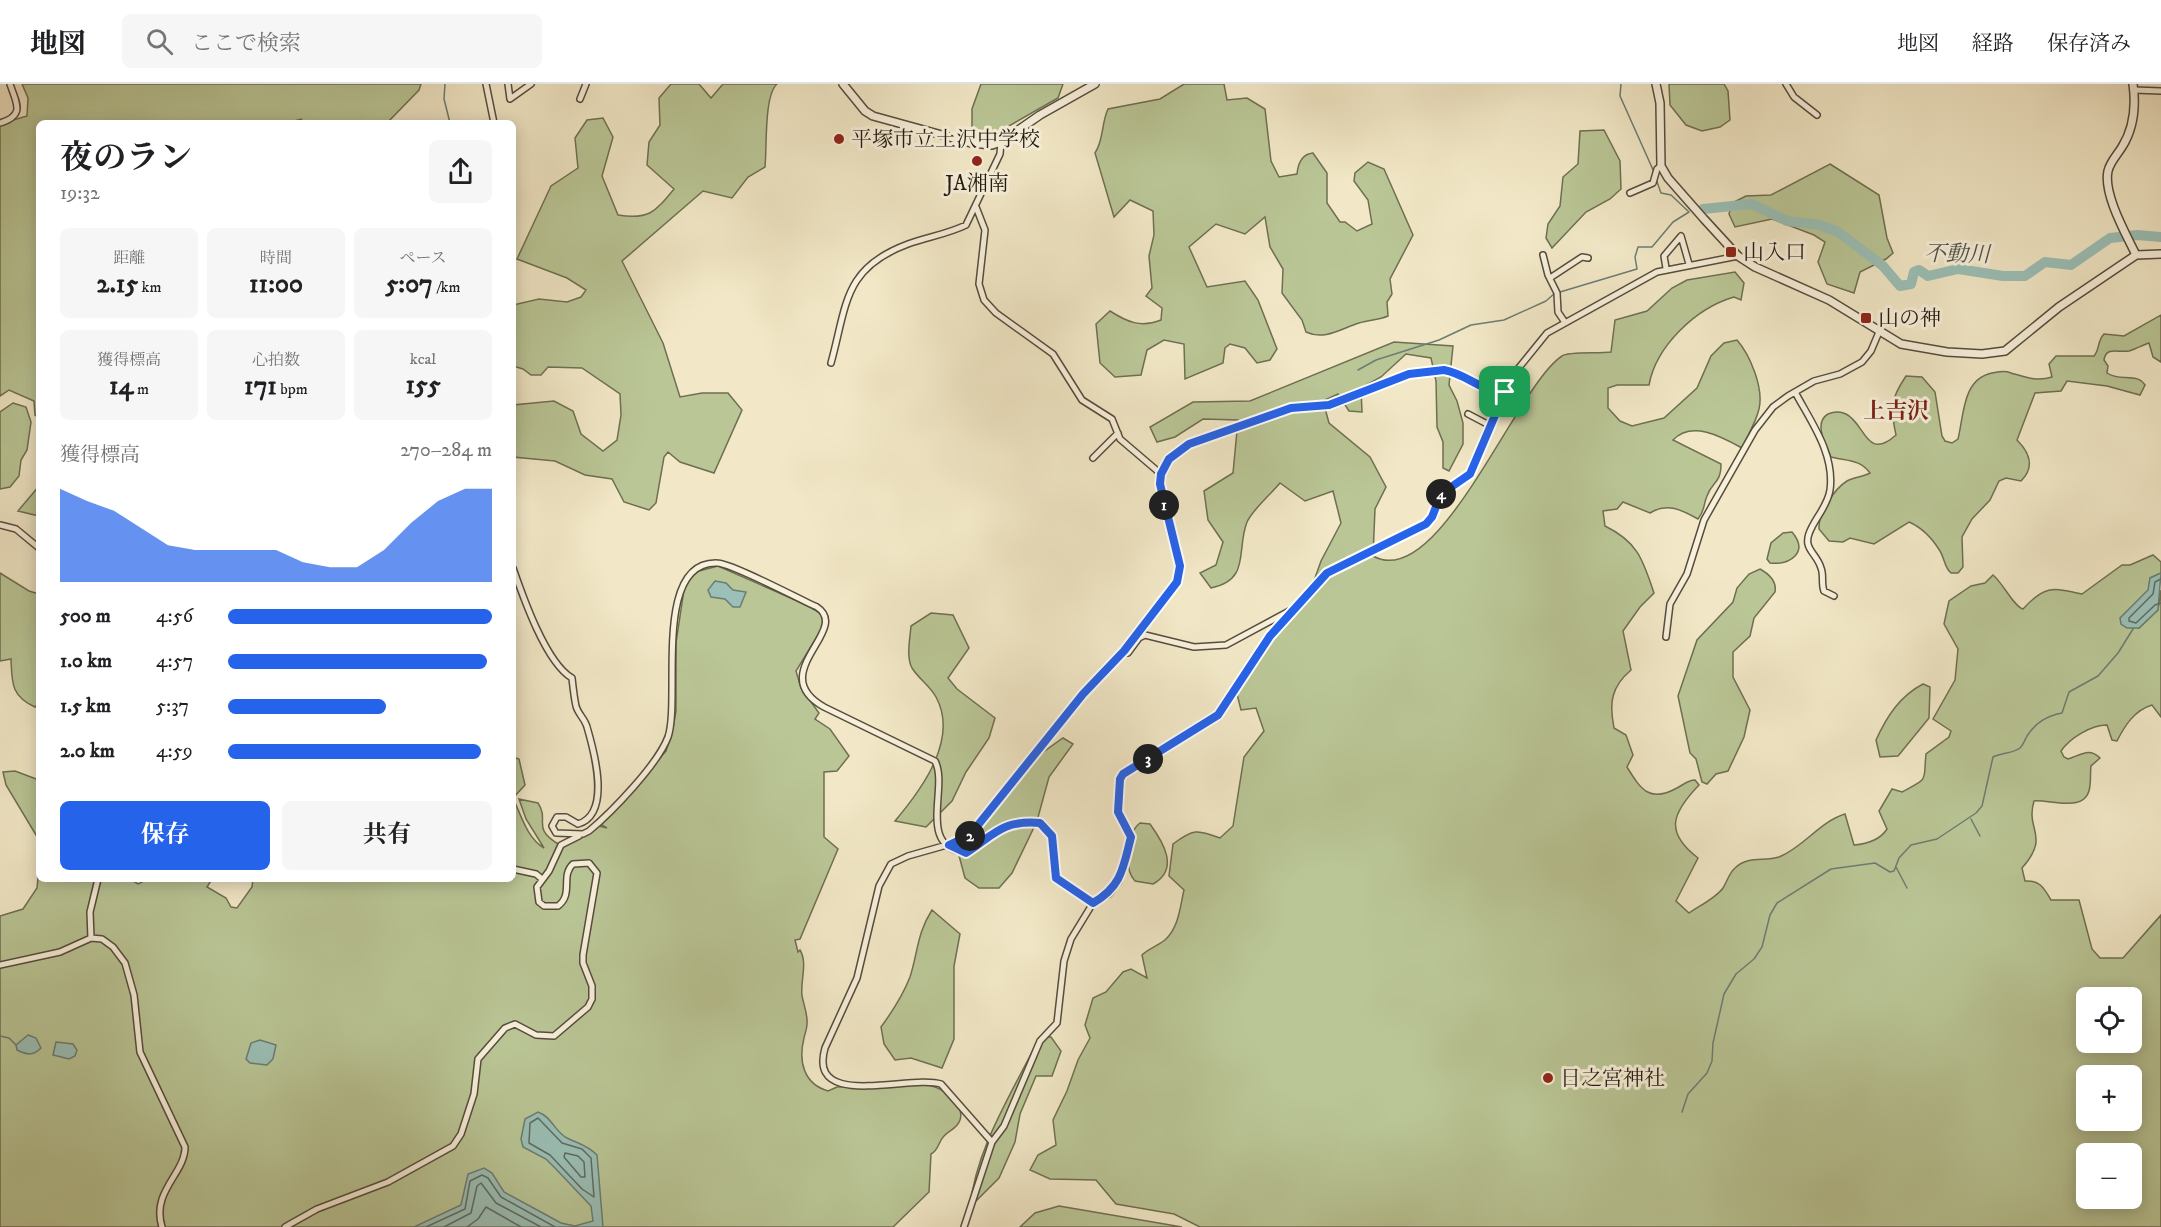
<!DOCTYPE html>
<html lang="ja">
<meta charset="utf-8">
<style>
:root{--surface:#fff;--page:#f6f6f6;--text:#202124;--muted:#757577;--line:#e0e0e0;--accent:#2563eb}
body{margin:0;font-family:"IM FELL DW Pica","Noto Serif JP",serif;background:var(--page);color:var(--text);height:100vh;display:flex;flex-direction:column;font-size:22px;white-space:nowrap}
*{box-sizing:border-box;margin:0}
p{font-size:20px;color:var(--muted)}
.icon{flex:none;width:33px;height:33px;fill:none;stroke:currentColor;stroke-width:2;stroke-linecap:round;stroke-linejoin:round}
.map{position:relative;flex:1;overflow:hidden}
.drawer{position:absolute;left:36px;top:36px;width:480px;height:762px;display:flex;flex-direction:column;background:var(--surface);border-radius:9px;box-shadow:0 3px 15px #0003}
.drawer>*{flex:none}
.buttons{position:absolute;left:2076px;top:903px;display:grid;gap:12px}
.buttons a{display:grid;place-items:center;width:66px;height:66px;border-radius:9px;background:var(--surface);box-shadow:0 3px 15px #0003;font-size:30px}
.pin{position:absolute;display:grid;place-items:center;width:51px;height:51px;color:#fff;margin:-26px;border-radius:12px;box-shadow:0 3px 9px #0006}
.km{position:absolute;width:30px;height:30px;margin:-15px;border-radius:50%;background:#222;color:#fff;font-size:16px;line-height:30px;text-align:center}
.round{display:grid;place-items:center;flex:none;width:63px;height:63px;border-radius:9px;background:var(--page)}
.head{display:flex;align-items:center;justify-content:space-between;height:102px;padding:0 24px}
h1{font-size:33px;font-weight:700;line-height:45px}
.figures{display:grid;grid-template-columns:repeat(3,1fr);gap:9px;height:102px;padding:6px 24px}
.figures div{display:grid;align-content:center;border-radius:9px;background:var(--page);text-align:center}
.figures b{font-size:26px;font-weight:700}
.figures small{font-size:16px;font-weight:400}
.figures p{font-size:16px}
.chart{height:168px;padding:12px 24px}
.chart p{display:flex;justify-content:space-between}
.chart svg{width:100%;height:108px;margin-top:6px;fill:var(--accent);opacity:.7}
.cta{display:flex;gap:12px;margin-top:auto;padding:12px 24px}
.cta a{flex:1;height:69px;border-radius:9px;background:var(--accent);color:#fff;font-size:24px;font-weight:700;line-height:69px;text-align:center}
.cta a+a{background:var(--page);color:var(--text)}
ul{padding:0 24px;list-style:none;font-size:20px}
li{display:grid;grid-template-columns:96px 72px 1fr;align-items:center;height:45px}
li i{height:15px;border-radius:8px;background:var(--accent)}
header{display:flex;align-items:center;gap:36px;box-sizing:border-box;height:84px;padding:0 30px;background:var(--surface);border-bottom:2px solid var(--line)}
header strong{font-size:28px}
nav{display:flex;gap:33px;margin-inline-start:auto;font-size:21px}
.search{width:420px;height:54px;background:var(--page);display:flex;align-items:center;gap:15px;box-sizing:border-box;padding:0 21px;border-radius:9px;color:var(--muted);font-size:22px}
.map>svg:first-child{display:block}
.green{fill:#bac696;stroke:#6e6f52;stroke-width:1.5;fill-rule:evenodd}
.water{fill:#9bc0b7;stroke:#6b7d74;stroke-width:1.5}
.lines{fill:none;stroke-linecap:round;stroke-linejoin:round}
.shore{stroke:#5e6c63;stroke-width:1.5}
.stream{stroke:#6b7d74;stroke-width:1.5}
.river{stroke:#9bc0b7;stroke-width:10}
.minor-casing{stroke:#564c3d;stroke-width:8}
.tertiary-casing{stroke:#564c3d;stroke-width:10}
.minor{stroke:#f7f0db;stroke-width:5}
.tertiary{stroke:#f7f0db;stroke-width:7}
.route-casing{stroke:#fff;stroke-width:12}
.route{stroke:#2563eb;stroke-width:8}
.poi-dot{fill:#8f2418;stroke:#f7f0db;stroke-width:2}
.labels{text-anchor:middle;stroke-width:6;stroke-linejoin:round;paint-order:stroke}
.poi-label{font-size:21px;fill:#22180f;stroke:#f7f0db;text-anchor:start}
.water-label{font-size:22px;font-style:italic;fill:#4c534a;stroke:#f7f0db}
.neighbourhood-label{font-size:22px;font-weight:bold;fill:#7a1f14;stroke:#f7f0db}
</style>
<header>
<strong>地図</strong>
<div class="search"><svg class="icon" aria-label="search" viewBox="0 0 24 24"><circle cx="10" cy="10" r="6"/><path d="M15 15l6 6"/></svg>ここで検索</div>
<nav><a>地図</a><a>経路</a><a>保存済み</a></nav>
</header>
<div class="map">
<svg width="2161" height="1143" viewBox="0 0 2161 1143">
<rect width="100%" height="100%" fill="#f2e8c7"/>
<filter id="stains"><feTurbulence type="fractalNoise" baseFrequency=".00333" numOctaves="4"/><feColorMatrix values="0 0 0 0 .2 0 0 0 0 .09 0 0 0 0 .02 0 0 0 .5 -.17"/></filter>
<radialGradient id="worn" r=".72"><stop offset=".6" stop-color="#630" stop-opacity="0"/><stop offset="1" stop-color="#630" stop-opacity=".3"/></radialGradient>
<path class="green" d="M22,0H421L419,6L387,39H296L302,35L286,39H39V334L35,331L34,317L9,306L0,312V40L27,32L28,14Z
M671,0H699L711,14L723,0H777C764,11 767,63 765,83L748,93L732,114L703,107L622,177L663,259L680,313L702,309H728L742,326L714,389L680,378L668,368L664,373L656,419L649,426L624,418L612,395L585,391L555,377L513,373V321L554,317L573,327L581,350L603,367L617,356L621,331L620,310L582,284L548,283L541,291H531L523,285L513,282V221L539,215L567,218L581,213L586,206L567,194L517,175L551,102L578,84L575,54L587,36L603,34L613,53L602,92L618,131C649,136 655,128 674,105L647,81L649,58L660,41L659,14Z
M981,0H1063L1058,14L993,51L972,49V25Z
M1184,0H1224L1227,16L1247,14L1265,25L1271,77L1279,93L1297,90C1298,79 1302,70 1313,69L1327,89V119L1340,138H1345L1357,147L1372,140L1368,116L1354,97L1355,89L1368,78L1384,85L1413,151L1390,195L1392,210L1387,218L1388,232C1379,236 1368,236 1359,239C1342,244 1325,257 1306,248L1302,236L1282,209L1283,185L1270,163L1265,133L1245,150L1216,140L1189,163L1207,203L1245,197L1258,216L1277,265L1270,276L1257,279L1245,264L1230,260L1225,264L1223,279L1185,295L1184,260L1164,256L1147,266L1141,291L1115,293L1100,279L1096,240L1110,227C1127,238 1141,244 1161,236L1162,224L1146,212L1152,204L1149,172L1154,151L1153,127L1130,116L1114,133L1095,69C1104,56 1101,40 1108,25L1160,15Z
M1669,0H1724L1728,7L1730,36L1720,43L1702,47L1686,41L1670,21Z
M1604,46L1620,77L1621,105L1610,115L1586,128L1552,164L1546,154L1548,140L1560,122L1563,93L1578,80L1580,47Z
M1830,80L1879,111L1887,154L1893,169L1886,175L1860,188L1854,209L1827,200L1818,178L1825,158L1814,151L1772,135L1735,143L1729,130L1732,119L1746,112L1771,111Z
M1735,188L1744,199L1741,216L1734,213C1696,224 1656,262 1649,301H1617L1608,304V324L1620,337L1632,342L1664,334L1697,304L1711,272L1724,259L1737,256C1750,271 1764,304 1759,325C1756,338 1748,351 1742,364C1722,353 1692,336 1673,356L1721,380C1721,400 1712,397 1707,412C1703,421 1705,427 1698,435C1682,426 1667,418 1650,429L1623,418L1617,425L1603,427L1605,442C1638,458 1643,476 1654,509L1640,523L1623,547L1631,586C1611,603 1609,619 1614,644L1626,651L1633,671L1627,683C1641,706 1650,719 1677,704C1683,701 1688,696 1695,696L1699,701C1672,729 1664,748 1698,774L1676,817L1689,829C1699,822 1716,814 1723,804C1727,798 1729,789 1735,784C1748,771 1764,778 1779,773C1804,763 1819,738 1845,730L1854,761C1866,760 1880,756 1887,745L1879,727L1892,705L1902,708C1930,693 1923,698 1926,670L1949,653L1951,647L1933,635L1955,596L1958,565L1944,540L1949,517L1971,502L1985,499L1993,491C2003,499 2014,523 2023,525C2044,502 2051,503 2082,510L2122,481H2130L2153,471L2161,478V489L2150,494L2149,506L2128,527L2139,544L2158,526L2161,506V633L2152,621C2135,626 2125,641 2117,657L2112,656L2107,641C2091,641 2070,654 2061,667L2064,673L2068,675C2081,671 2089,663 2100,674L2091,682C2090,689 2091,695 2090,701C2088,731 2050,715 2034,717C2025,747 2051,751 2022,784L2025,797C2040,796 2044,804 2051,816H2079L2092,865L2100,874H2123L2161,831V1143H1200L1174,1130L1116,1120L1096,1096L1050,1095L1030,1086L1038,1071L1056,1061L1053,1036L1067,1007L1078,976L1090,954L1085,941L1093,914L1106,908L1123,888L1131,885L1147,894L1142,871C1149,864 1160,861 1166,855C1179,842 1180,823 1184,806L1169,792L1173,760C1193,745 1197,745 1220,754L1233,742L1244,673L1264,647L1256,624L1241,626L1237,610L1301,512L1310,508L1321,477L1341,439L1333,407L1305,417L1280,399C1271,410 1253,425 1247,438C1236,466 1251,496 1211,504L1200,489L1216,481L1223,458L1208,436L1204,407L1233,389L1238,336L1203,335L1175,353L1157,358L1150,343L1193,318L1250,317L1394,258L1453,262L1449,301L1457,317L1463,339V360L1449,387L1443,384V358L1437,343L1436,297L1431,274L1406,270L1381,293L1361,304L1362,328L1349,327L1338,310L1323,317L1329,339L1370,373L1386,403L1375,425L1373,472C1439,509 1516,302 1562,272C1569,267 1600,270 1611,268L1615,236L1647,227L1672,204L1687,196ZM2086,914H2132V958H2086ZM2086,992H2132V1036H2086ZM2086,1070H2132V1114H2086Z
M2161,231V278L2153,273L2149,259C2143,261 2136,265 2129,267C2118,269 2106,262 2104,276L2108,282L2107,289C2119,298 2137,288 2145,301L2140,311L2107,302L2067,297L2061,307L2035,309L2017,356C2030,369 2035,383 2021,397L2006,394L1999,397L1990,416L1972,435L1962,453L1963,483L1958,489H1951C1944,483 1945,475 1940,467C1932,454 1923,444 1909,438L1874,460L1850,454L1843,458L1829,457L1819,445C1818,430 1834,405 1847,397C1854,393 1863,393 1870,389C1860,375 1846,377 1831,373C1826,361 1813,339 1828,330C1835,327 1840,327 1846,330C1865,339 1866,378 1896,351C1890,323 1890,316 1906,292L1922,293L1935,308L1942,352L1945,357L1952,359L1958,355C1964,332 1962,295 1992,289C1999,288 2004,286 2011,289C2025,293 2037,298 2052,293L2049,280L2056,272H2094C2100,265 2097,257 2104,250L2124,252Z
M13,319L26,323L31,338L27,366L21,376L19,392L10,403L0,405V328Z
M39,402V432L18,427Z
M1792,448C1809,468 1791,481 1770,479L1767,475L1771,459L1783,449Z
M718,482L809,522L822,531L824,541L796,587L801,604L819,629L815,635L830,645L849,672L837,687L824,688V753L838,765L800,855L795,856L798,868L800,866C808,879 800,897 802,912C804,922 808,931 807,940C807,945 805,949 804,954C798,978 804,1000 828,1007L837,1003C871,1003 935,986 956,1019C960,1024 962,1030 960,1036C957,1045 949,1046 944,1052C938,1058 939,1066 931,1070L929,1108L893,1143H0V832L23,825L37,804L39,784V795H130L138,800L148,795H212L207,803L226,814L231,823L237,824L252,803L253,795H513V673L519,675L525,701L513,714C521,731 527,754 544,764L526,735L519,715L538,719C550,737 531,743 558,760L554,769L599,742L607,744L600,740L666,667L673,644L676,627V559L685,499L695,488Z
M1760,485C1769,490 1777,497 1775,508L1754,534L1750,552L1733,568V593L1750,626L1744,653L1728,687L1716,690L1707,700L1702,698L1696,675L1690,669L1678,612L1697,556L1733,518L1737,504L1749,490Z
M0,489L29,507L39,510V619L35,623C11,612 12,599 11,575L0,577Z
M931,529L953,531L969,564L948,594L957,605L995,634L989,654L966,688L952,717L926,743L895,737C922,705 959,655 936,613C930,602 918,594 912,584C906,573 910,555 911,542Z
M1923,600L1930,603L1929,634L1898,672L1880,673L1876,656C1887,632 1900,612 1923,600Z
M1063,654L1073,660L1049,693L1037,737L1012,789L999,804H979L965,794L958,768L1039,671Z
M15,687L39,696V756L6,701L3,688Z
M1140,739L1150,740C1163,758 1180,785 1153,800L1135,797C1123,784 1127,749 1140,739Z
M932,826L960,850L954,882V955L942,984L911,974L895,976L884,960L881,943C892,928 903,911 910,893C918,868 917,849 932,826Z
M1045,953H1051L1061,967L1052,992H1036L1020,1030L1015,1058L999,1094L970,1123C976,1064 1011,1011 1037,958Z
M1059,1122L1182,1143H1020L1035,1129Z"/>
<path class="water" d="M2161,489L2158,526L2139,544H2127L2121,540L2120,534L2148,506L2150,494Z
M715,497L726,499L733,506L746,508L740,523H733L725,515L711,513L708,506Z
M28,951L36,954L41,964C33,972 27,971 17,966L16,961Z
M260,956L276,961L273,975L267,981L250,979L246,975L251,959Z
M56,958L73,960L77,966L75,972L69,975L53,971Z
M538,1028C552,1033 555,1048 567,1054C579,1060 587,1061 597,1071L603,1143H414L461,1121L468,1090L484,1084L492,1089L504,1108L561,1139L575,1142L593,1137L591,1122L555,1084L546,1075L523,1063L521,1055L525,1035Z"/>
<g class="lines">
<path class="shore" d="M2161,495L2155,498L2153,510L2129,534V537L2136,539L2155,521L2161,519
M538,1034L562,1059L582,1065L591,1074L594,1113L582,1105L550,1071L529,1059L530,1039Z
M565,1069L578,1072L584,1078L585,1093H581L564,1073Z
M426,1143L465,1125L470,1097L482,1091L488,1094L501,1113L555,1143
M444,1143L471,1129L477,1102L481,1099L496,1119L541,1143
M467,1143L478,1135L486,1123L521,1143"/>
<path class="stream" d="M445,0L444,15L450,39
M1621,0L1620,12L1654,88
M1560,208L1637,185L1635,173L1638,163H1652L1673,138L1689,128L1671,111L1661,109L1656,95
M1358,286L1376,276L1439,256L1471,241L1504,236L1546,217L1555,209
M1971,735L1980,752
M1896,783L1907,804
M0,952L9,954L16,961
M1682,1028L1688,1010L1707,989L1712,977L1713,959L1724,910L1736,890L1754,875L1762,863L1770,831L1777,819L1831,785L1875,779L1890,788L1894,787L1899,774L1911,761L1937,755L1976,729L1982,722L1993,673C2001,669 2014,669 2020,664C2023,661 2025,656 2027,652C2036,638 2047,632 2062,629L2069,608L2098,592L2118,569L2133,545"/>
<path class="river" d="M1703,125L1752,120L1787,137L1820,141L1838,148L1883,182L1900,202L1911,200L1914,188L1919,186L1928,192L1958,185L2003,192H2025L2045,178L2071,181L2110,154L2137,151L2161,153"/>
<g class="minor-casing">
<path id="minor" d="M486,0L494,39
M508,0L510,15L531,0
M1786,0L1794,13L1817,31
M2134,6L2161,7
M580,15L586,0
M0,39C26,31 16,19 10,0
M1630,109L1653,99L1657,85L1661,82
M976,123L985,146L979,200L984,216L996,229L1053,270L1082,316L1112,335L1120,355L1161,390
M1543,171L1548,191L1557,209L1558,228L1564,237
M1666,184L1664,172L1681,152L1689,180
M1550,194L1582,173L1588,174
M831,279C847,221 843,184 908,160C927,153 948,150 966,141L1000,70L1001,58
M1795,308C1811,338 1835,370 1830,406C1828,420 1818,431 1812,443C1800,465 1816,467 1821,484C1824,491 1821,499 1824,507L1834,512
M1468,330L1489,341
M1093,374L1118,349
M0,441L16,445L39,464
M513,484C523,513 546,579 572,594C573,603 574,613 576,622C578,630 585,635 587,643C594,667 612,730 578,740L566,733H557L552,742L556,749L583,750L589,747C612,728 658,680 668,653C681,615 652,477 717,479C731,479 799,515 817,523C852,546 764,589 824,623L935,677C949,703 916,763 966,769C997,749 1000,737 1040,739L1051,752L1056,794L1093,819
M1666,553L1670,520L1687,490L1704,436L1755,346L1773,323L1788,312L1814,297L1840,290L1862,278L1871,267L1879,248
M1124,567L1128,569L1139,554L1145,551L1194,563L1226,561L1293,525
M513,785L536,790L542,795
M91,854L90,828L98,795
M0,881L60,868L91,854L102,855L113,863L125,879L134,911L140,968L185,1063C185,1090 151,1107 162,1143
M992,1058L941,1000C910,990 807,1027 825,964L857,894L879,802L891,780L908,772L961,757L970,751L1083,610L1124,567L1177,498L1180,481L1160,396L1169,375L1189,360L1291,324L1329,321L1409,290L1444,286L1457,288L1491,307L1505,308
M285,1143L317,1125L388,1098L453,1062L461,1050L474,1010L478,975L505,944L515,940L536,951L554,952L588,923L592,915V902L583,879V871L597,789L589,779L573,780C560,792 574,810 558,822H544L539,818L537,803L549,787L561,761L579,752
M964,1143L992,1058L1004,1042L1040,957L1057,939L1064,877L1071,855L1093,819L1109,810L1119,797L1131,753L1118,728L1120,695L1123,690L1218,631L1270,552L1327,489L1426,440L1432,433L1441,409L1470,390L1513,291L1547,249L1657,188L1738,172"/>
</g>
<g class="tertiary-casing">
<path id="tertiary" d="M843,0L865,27L873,32L971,59L992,61L1001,58L1040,31L1095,0
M1656,0L1660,19L1661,82L1668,94L1704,135L1738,172L1755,183L1829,216L1901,260L1947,268L1982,270L2005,267L2059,223L2136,171L2161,170
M2133,0C2136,22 2134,44 2122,63C2117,71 2110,78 2108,87C2103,110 2126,150 2136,171"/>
</g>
<use href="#minor" class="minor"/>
<use href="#tertiary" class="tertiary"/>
</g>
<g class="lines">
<g class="route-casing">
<path id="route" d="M1444,286C1467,290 1481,308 1505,308L1470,390L1441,410L1432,433L1426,440L1327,489L1270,552L1218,631L1123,690L1120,695L1118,728L1131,753C1123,784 1122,802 1093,819L1056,794L1052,752L1040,739C1002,736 995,750 966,769L949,761L970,751L1083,610L1124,567L1177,498L1180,482L1160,400L1161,390L1169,375L1189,360L1291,324L1329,321L1409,290Z"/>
</g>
<use href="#route" class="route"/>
</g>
<g class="poi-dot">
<circle cx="839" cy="55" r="6"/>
<circle cx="977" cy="77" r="6"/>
<rect x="1725" y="162" width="12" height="12" rx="3"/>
<rect x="1860" y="228" width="12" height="12" rx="3"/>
<circle cx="1548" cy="994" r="6"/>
</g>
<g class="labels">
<g class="poi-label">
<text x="851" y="62">平塚市立土沢中学校</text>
<text x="977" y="106" text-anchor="middle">JA湘南</text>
<text x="1743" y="175">山入口</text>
<text x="1878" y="241">山の神</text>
<text x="1560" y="1001">日之宮神社</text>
</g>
<g class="water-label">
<text transform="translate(1957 169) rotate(1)" y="8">不動川</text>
</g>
<g class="neighbourhood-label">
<text x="1896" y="334">上吉沢</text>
</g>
</g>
<rect width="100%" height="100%" filter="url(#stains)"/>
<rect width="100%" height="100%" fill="url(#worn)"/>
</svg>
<div class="buttons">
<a><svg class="icon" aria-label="locate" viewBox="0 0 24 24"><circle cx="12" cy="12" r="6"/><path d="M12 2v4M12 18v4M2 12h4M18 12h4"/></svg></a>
<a>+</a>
<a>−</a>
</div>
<div class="pin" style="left:1505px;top:308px;background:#1e9e55"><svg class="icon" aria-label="arrive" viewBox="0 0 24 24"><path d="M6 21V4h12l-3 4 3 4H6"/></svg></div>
<b class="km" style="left:1164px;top:421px">1</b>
<b class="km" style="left:970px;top:752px">2</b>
<b class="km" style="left:1148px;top:675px">3</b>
<b class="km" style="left:1441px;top:410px">4</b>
<section class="drawer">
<div class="head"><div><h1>夜のラン</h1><p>19:32</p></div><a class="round"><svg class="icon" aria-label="share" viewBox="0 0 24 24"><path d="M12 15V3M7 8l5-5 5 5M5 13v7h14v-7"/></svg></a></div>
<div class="figures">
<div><p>距離</p><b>2.15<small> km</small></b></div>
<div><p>時間</p><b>11:00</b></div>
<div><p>ペース</p><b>5:07<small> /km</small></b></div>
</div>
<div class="figures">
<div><p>獲得標高</p><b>14<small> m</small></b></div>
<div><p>心拍数</p><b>171<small> bpm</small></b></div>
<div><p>kcal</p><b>155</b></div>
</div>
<div class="chart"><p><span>獲得標高</span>270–284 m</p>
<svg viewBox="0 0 160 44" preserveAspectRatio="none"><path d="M0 44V6L10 11L20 15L30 22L40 29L50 31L60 31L70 31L80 31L90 36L100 38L110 38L120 31L130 20L140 11L150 6L160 6V44z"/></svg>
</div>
<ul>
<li><b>500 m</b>4:56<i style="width:100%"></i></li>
<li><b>1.0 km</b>4:57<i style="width:98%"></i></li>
<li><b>1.5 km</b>5:37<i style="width:60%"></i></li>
<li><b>2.0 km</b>4:59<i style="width:96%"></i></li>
</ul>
<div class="cta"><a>保存</a><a>共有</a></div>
</section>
</div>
